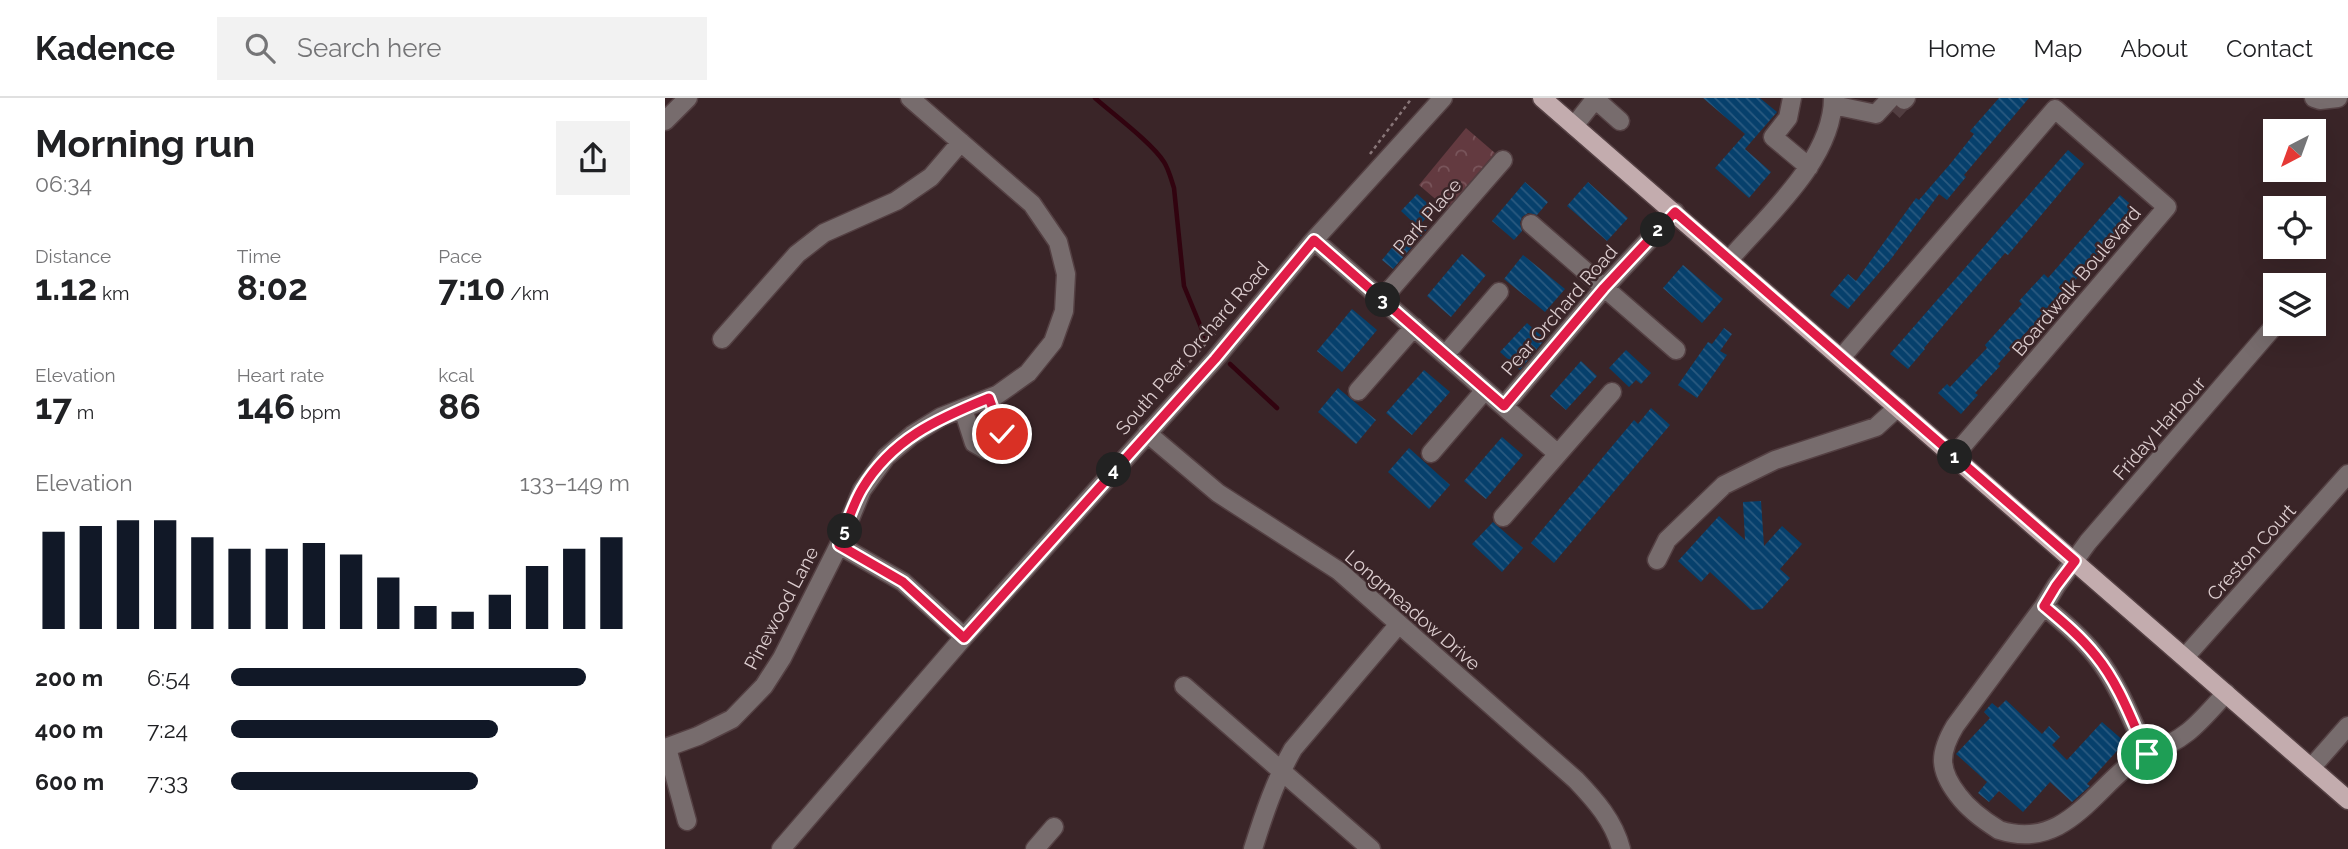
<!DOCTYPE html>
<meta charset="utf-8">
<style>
:root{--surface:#fff;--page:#f2f2f2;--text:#202124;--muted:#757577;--line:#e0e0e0;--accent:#111827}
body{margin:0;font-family:Raleway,sans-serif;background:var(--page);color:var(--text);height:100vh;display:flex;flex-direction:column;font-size:26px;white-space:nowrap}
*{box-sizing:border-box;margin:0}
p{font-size:23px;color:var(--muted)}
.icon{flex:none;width:38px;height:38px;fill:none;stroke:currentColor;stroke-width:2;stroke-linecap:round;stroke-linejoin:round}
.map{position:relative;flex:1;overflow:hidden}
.drawer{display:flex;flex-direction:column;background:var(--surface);width:665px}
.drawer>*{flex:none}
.needle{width:46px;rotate:221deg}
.fabs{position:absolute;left:1598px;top:21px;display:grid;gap:14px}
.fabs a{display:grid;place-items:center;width:63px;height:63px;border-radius:0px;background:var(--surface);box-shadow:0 7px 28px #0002;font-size:35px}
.pin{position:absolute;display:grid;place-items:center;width:60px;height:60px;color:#fff;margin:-30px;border:4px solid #fff;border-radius:50%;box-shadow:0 2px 7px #0007}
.km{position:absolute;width:35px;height:35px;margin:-18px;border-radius:50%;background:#222;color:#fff;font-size:19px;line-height:35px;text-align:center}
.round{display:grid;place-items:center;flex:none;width:74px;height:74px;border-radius:0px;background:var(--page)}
.summary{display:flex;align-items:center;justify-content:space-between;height:119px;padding:0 35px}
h1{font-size:38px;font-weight:700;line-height:52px}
.metrics{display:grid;grid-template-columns:repeat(3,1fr);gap:10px;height:119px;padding:7px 35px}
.metrics div{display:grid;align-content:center}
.metrics b{font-size:35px;font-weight:700}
.metrics small{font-size:19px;font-weight:400}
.metrics p{font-size:19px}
.chart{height:196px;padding:14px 35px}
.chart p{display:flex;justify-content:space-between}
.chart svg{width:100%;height:126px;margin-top:7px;stroke:var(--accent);stroke-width:6}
ul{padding:0 35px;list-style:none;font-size:23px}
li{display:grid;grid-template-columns:112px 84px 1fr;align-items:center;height:52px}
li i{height:18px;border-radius:9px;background:var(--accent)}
header{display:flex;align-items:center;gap:42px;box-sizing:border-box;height:98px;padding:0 35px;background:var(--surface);border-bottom:2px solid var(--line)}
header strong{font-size:33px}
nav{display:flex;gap:38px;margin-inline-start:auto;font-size:24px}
.search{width:490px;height:63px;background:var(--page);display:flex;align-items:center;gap:18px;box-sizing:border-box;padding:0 24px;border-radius:0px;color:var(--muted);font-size:26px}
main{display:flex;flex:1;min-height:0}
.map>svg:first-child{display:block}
.forest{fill:url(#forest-crowns)}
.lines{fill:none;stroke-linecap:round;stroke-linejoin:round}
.stream{stroke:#31030f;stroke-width:4.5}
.building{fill:url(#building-back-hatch)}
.minor-tunnel{stroke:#523e41;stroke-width:18;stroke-dasharray:18 9;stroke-linecap:butt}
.minor-casing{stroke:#544043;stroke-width:21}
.major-casing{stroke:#544043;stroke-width:21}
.path{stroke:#887678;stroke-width:2.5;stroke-dasharray:3.5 3.5;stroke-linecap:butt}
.minor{stroke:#776c6d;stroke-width:18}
.major{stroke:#c3acae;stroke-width:18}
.route-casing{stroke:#fff;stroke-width:14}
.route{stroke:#e11d48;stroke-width:9}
.labels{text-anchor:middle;stroke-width:5;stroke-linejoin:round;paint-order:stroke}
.street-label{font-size:19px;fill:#dccdcf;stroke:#3a2528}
</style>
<header>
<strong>Kadence</strong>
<div class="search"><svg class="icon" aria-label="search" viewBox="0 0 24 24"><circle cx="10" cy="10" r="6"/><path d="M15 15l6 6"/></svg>Search here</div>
<nav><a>Home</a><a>Map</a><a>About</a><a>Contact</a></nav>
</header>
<main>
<section class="drawer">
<div class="summary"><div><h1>Morning run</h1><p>06:34</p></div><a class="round"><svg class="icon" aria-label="share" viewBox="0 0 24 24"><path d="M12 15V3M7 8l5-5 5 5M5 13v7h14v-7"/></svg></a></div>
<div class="metrics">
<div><p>Distance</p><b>1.12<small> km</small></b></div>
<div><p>Time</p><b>8:02</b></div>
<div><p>Pace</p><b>7:10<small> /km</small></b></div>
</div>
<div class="metrics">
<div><p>Elevation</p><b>17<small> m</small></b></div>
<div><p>Heart rate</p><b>146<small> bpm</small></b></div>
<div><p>kcal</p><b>86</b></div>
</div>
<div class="chart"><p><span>Elevation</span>133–149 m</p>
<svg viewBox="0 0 160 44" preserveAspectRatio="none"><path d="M5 44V10M15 44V8M25 44V6M35 44V6M45 44V12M55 44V16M65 44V16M75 44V14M85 44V18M95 44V26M105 44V36M115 44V38M125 44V32M135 44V22M145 44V16M155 44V12"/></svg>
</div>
<ul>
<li><b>200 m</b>6:54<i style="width:89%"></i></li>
<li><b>400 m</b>7:24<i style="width:67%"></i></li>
<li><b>600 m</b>7:33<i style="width:62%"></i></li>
</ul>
</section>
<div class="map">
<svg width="1683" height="751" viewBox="0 0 1683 751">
<defs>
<pattern id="forest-crowns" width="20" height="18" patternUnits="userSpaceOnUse" patternTransform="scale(1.75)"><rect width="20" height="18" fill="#633a40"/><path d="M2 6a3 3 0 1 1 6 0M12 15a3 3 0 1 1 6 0" fill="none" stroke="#79555b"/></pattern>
<pattern id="building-back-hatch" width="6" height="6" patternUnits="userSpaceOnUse" patternTransform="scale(1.75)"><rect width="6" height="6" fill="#06406c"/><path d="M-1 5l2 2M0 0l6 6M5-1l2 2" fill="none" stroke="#2a5a80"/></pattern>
</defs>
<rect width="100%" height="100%" fill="#3a2528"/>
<path class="forest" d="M801,30L830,55L782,111L754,87Z"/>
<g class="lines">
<path class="stream" d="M430,0C448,16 487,45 499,64C504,72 506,81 509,90L519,188L540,239
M565,266L612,310"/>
</g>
<path class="building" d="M1038,0H1095L1112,14L1080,51L1106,74L1084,100L1050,70L1080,36Z
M1334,0H1364L1299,77L1301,79L1282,102L1274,96L1226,161L1183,211L1165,197L1183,176L1191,183L1251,100L1254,102L1286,65L1309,36L1305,33Z
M1403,52L1419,66L1343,157L1340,155L1259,250L1260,251L1243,271L1225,256Z
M860,84L883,104L872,117L863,115L857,119L855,125L857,133L849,142L827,123Z
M923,84L963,120L942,143L902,108Z
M752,96L769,111L753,129L736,113Z
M1455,97L1471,111L1384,213L1386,214L1368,233L1365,230L1333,266L1335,268L1310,295L1313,297L1296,316L1273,295L1282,286L1285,289L1322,250L1320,247L1357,206L1354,203L1379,176L1383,180Z
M759,126L763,130L728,171L717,162L734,141L741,146Z
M797,156L821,177L786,219L762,198Z
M858,157L900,191L880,214L839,181Z
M1018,167L1058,201L1037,225L998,190Z
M687,211L712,232L677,274L652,253Z
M862,225L880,241L855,272L835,254Z
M1059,230L1067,236L1055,253L1062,257L1032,300L1013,287L1043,244L1047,246Z
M961,252L986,275L976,286L971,282L964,289L944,270Z
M916,263L932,278L901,312L885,298Z
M759,272L785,294L747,337L721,315Z
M673,290L711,322L691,346L653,314Z
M986,310L1005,327L889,465L866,445L969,322L973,326Z
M837,339L858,357L821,401L799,383Z
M744,350L785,387L764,411L723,374Z
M1096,403L1099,448L1117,428L1137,446L1115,471L1125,480L1097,511L1086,512L1045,474L1036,484L1013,463L1054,418L1080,442L1078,404Z
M828,424L858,450L837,474L807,446Z
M1341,602L1377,636L1384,628L1395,639L1387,647L1402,662L1437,624L1460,644L1422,686L1425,688L1407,704L1385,684L1358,714L1334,693L1324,704L1313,695L1322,684L1291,656L1325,620L1319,614L1327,605L1333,610Z"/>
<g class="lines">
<path class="minor-tunnel" d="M1228,14L1239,2"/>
<g class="minor-casing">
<path id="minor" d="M929,0L955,23
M1127,0L1123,20L1108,39L1144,69
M1649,0L1655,2L1673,0
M1239,2L1241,0
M1168,7L1211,16L1226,0
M0,23L23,0
M909,28L931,0
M866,126L1011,252
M649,142L893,356
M1064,162C1102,118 1168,61 1168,0
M717,201L838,62
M57,241L132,156L159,135L231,103L266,79L296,44
M780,257L834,194
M1176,260L1390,11L1502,109L1289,358
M693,293L749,229
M839,308L939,190L1010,114
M298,311L309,345L321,352C347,344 330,318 324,300
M482,335L553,395L674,473L911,682C930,702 949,723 956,751
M766,355L820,292
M838,419L947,294
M174,447L238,484L299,539
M992,462L1002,442L1059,387L1110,362L1211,329L1233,309
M1379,508C1398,524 1416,539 1431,558C1454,587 1467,623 1482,656C1475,661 1466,665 1459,671C1422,703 1393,751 1334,732C1318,722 1304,712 1293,697C1273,671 1274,655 1290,628Z
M1379,508L1391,488L1423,444L1611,226
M1520,559L1683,376
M519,588L706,751
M0,650L33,638L67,621L99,588L117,560L174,447L197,392L221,359L247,337L276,319L332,297L363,275L388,244L399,213L401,176L393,144L367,106L245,0
M2,650L22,723
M1482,656C1522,641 1533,626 1561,595
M1646,670L1683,628
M116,751L299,539L550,261L649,142L778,0
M370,751L389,729
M588,751C599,716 610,683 628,651L734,526"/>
</g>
<g class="major-casing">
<path id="major" d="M877,0L1683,702"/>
</g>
<path class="path" d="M705,56L747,0
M515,275L552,233"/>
<use href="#minor" class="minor"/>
<use href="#major" class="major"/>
</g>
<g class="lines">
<g class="route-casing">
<path id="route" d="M337,336L324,300C272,321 227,341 197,391C187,408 181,429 174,447L238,484L299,540L550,261L649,142L839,308L939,190L1010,114L1410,463L1391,488L1379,508C1398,524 1416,539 1431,558C1454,586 1467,623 1482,656"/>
</g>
<use href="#route" class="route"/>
</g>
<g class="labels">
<g class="street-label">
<text transform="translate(762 118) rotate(-49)" y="7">Park Place</text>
<text transform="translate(1411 183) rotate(-50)" y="7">Boardwalk Boulevard</text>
<text transform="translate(894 212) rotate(-49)" y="7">Pear Orchard Road</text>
<text transform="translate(527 250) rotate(-49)" y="7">South Pear Orchard Road</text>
<text transform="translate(1494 330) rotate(-49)" y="7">Friday Harbour</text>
<text transform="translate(1586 454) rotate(-48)" y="7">Creston Court</text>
<text transform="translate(116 510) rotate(-62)" y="7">Pinewood Lane</text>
<text transform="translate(748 512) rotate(41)" y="7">Longmeadow Drive</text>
</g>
</g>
</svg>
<div class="fabs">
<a><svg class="needle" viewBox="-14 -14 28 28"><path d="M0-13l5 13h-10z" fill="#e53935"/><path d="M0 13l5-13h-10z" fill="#757577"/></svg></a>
<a><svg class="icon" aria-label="locate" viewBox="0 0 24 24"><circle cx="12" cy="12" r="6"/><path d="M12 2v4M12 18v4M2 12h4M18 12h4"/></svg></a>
<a><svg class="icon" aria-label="layers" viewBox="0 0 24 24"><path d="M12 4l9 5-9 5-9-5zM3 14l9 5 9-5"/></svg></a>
</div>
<div class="pin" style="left:1482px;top:656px;background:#1e9e55"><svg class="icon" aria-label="arrive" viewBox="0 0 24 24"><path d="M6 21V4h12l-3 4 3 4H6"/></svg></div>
<div class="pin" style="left:337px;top:336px;background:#d93025"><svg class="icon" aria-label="check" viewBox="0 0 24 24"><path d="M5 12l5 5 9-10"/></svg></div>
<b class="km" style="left:1290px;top:359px">1</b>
<b class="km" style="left:993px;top:132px">2</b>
<b class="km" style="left:718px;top:202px">3</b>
<b class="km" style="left:449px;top:372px">4</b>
<b class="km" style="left:180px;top:433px">5</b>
</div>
</main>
